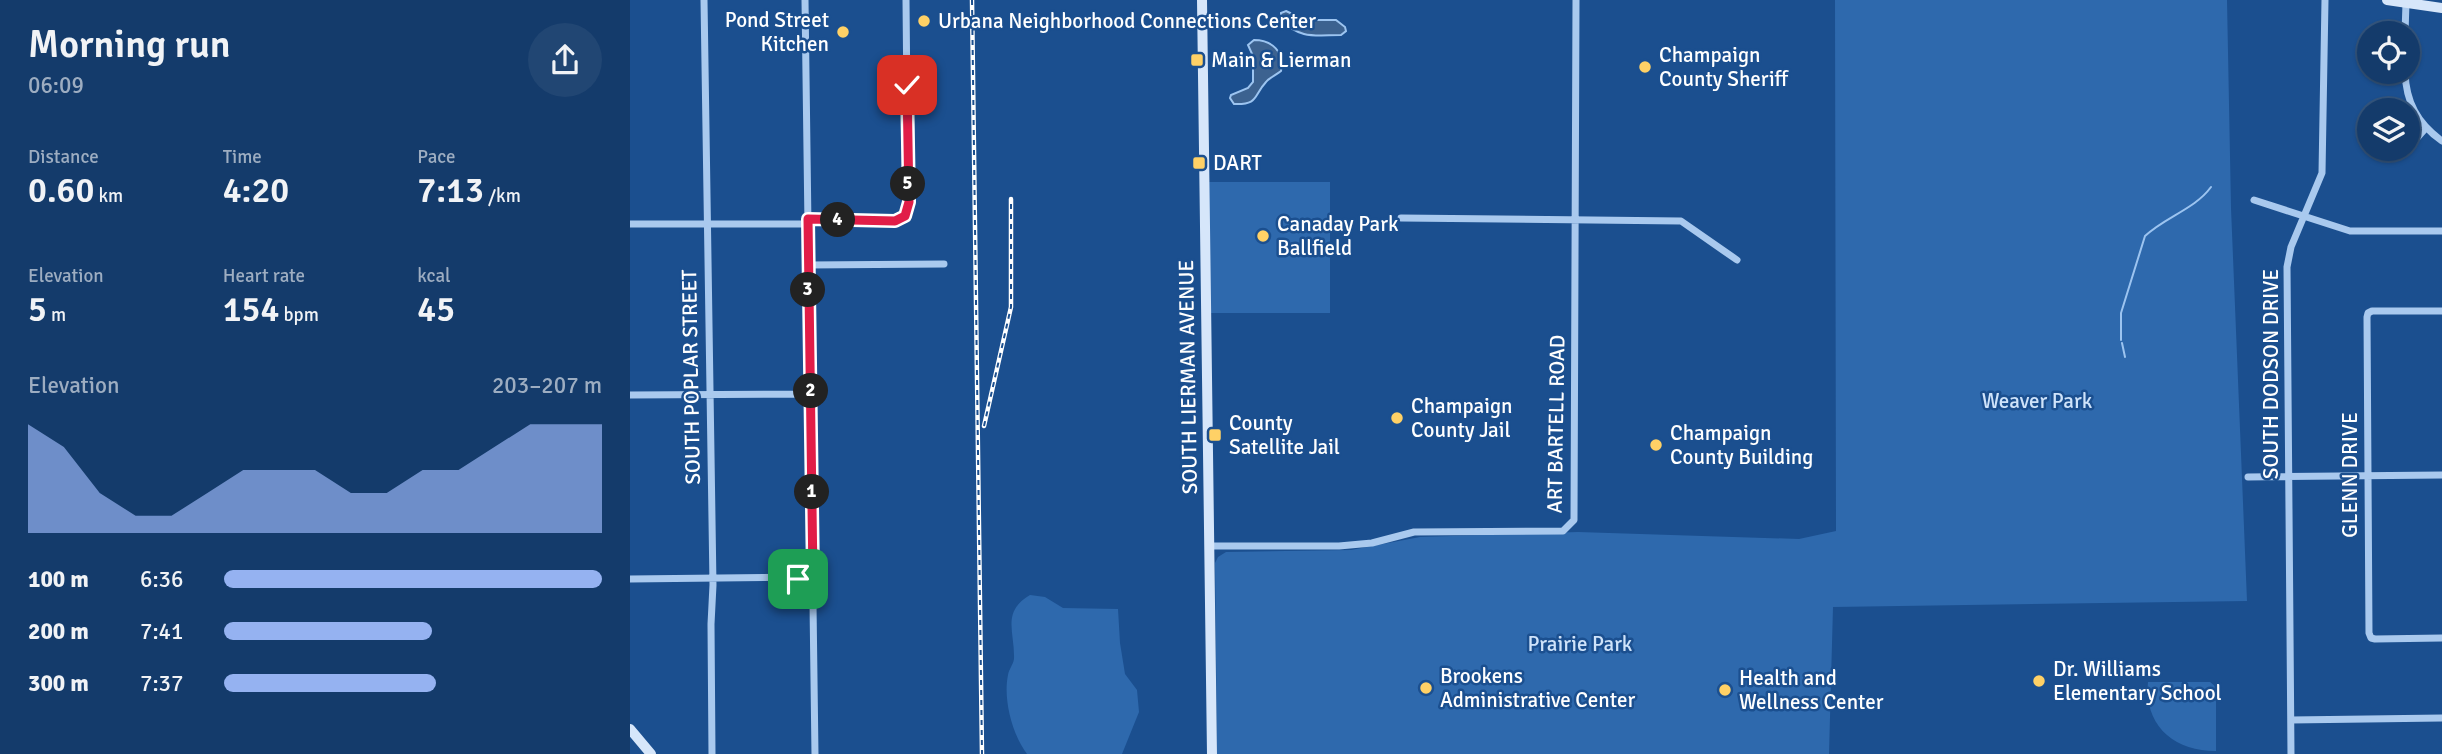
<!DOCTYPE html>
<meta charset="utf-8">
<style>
:root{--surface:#143b6b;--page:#214673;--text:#f1f3f6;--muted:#9dadc1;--line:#33557e;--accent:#95b2f1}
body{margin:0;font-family:Signika,sans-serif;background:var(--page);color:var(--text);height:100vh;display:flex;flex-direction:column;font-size:26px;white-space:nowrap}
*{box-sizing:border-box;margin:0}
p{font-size:23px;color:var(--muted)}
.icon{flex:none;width:38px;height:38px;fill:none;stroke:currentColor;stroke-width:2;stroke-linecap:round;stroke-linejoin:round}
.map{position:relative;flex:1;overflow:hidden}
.panel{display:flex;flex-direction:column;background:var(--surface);width:630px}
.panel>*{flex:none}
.tools{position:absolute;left:1727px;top:21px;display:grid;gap:14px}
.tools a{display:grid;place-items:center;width:63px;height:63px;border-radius:50%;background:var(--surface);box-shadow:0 2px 5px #0004,0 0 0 2px var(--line);font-size:35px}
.pin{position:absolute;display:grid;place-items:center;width:60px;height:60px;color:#fff;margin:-30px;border-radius:14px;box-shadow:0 4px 10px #0006}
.km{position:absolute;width:35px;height:35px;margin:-18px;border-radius:50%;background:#222;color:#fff;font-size:19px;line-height:35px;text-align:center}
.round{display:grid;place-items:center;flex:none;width:74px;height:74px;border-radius:37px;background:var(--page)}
.summary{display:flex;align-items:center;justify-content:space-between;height:119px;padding:0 28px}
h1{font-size:38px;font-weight:600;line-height:52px}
.metrics{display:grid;grid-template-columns:repeat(3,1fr);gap:10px;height:119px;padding:7px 28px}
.metrics div{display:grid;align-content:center}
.metrics b{font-size:35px;font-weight:600}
.metrics small{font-size:19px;font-weight:400}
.metrics p{font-size:19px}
.chart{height:196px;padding:14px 28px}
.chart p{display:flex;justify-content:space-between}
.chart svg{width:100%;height:126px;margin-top:7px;fill:var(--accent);opacity:.7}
ul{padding:0 28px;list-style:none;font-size:23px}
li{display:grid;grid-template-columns:112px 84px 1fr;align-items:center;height:52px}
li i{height:18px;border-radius:9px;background:var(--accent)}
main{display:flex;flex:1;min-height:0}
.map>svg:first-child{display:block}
.green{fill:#2e69ad}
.water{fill:#3c6290;stroke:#9cc4f0;stroke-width:2}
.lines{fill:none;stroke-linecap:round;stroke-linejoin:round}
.stream{stroke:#9cc4f0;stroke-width:2}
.street{stroke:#a9c9ee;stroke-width:7}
.secondary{stroke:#d6e6fa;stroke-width:10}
.rail-casing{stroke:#fff;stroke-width:4.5}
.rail{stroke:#1b4f8f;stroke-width:2;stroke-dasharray:5;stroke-linecap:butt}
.route-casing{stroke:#fff;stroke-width:14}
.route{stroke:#e11d48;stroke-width:9}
.poi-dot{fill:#ffd166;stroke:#1b4f8f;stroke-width:2.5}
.labels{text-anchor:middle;stroke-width:5;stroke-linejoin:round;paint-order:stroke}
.poi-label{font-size:21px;fill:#fff;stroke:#1b4f8f;text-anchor:start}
.street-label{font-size:21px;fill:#fff;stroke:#1b4f8f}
.park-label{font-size:21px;fill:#cfe3fa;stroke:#1b4f8f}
</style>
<main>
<section class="panel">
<div class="summary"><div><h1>Morning run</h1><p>06:09</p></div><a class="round"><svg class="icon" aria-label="share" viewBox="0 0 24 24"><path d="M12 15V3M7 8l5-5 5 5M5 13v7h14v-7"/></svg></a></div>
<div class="metrics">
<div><p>Distance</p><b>0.60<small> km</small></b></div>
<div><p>Time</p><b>4:20</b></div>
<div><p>Pace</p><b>7:13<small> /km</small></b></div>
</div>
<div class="metrics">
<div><p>Elevation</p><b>5<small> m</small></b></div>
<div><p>Heart rate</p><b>154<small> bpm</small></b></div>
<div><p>kcal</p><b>45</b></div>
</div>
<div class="chart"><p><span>Elevation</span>203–207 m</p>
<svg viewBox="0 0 160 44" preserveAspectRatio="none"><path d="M0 44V6L10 14L20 30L30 38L40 38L50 30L60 22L70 22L80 22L90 30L100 30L110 22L120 22L130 14L140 6L150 6L160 6V44z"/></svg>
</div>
<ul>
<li><b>100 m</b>6:36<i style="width:100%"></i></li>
<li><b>200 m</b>7:41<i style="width:55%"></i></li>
<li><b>300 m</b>7:37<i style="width:56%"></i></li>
</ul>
</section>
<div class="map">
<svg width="1812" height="754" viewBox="0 0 1812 754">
<rect width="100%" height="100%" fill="#1b4f8f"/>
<path class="green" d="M1205,0H1597L1601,208L1617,601L1203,607L1199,754H587L585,563L588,557L596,552L721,550L790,537L948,532L1169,539L1206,531Z
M578,182H700V313H579Z
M400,595L415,597L433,608L488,609L490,643L495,674L507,690L509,712L492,754H397C382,734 373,699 378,675C379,669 383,665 384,659C385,632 371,612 400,595Z
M1518,682H1580L1586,687V751C1544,751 1514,726 1518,682Z"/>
<path class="water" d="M656,11L675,20H706L715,27L716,31L711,35C686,35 670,40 651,19V13Z
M624,40C642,40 655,52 651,71C646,75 639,78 636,82C623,96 629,105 604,104L600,98L601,95L618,88L623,82V56L618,45Z"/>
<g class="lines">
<path class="stream" d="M1491,340V313L1515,236C1535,217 1565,209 1581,187
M1492,343L1495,357"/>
<path class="street" d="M74,0L83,585L81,624L82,754
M175,0L185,754
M1775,33L1776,3
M1775,72C1776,102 1787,123 1812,141
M1780,146L1795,129
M1624,200L1720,231H1812
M771,218L1051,221L1107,260
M178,219L265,221L270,220L278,211L276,0
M0,224H178
M178,265L314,264
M1812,311H1742L1738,313L1737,317L1739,633L1741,638L1745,639L1812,638
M0,395L181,394
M1618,477L1812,475
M579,546H709L742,543L784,532L933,531L944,520L946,0
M0,579L183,577
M1661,720L1812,718
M1661,754L1657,267L1661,247L1692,173L1695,0"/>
<path class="secondary" d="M572,0L582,754
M1757,0L1812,8
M0,729L21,754"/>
<g class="rail-casing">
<path id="rail" d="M342,0L352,754
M354,426L381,307V199"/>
</g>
<use href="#rail" class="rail"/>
</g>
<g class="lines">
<g class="route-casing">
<path id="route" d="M168,579L183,578L178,219L265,221L275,216L279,202L277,85"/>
</g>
<use href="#route" class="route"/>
</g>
<g class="poi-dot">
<circle cx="294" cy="21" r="7"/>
<circle cx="213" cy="32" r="7"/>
<rect x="560" y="53" width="14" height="14" rx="3.5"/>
<circle cx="1015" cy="67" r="7"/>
<rect x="562" y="156" width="14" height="14" rx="3.5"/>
<circle cx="633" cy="236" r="7"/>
<circle cx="767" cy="418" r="7"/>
<rect x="578" y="428" width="14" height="14" rx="3.5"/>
<circle cx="1026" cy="445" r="7"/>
<circle cx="1409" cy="681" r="7"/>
<circle cx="796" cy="688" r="7"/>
<circle cx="1095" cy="690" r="7"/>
</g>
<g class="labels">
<g class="poi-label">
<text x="199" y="27" text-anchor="end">Pond Street<tspan x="199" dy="24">Kitchen</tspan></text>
<text x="308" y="28">Urbana Neighborhood Connections Center</text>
<text x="1029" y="62">Champaign<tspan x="1029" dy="24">County Sheriff</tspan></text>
<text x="581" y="67">Main &amp; Lierman</text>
<text x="583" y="170">DART</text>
<text x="647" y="231">Canaday Park<tspan x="647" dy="24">Ballfield</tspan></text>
<text x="781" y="413">Champaign<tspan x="781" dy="24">County Jail</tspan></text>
<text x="599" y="430">County<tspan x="599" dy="24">Satellite Jail</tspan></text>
<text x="1040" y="440">Champaign<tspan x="1040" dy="24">County Building</tspan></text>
<text x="1423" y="676">Dr. Williams<tspan x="1423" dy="24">Elementary School</tspan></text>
<text x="810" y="683">Brookens<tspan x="810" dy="24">Administrative Center</tspan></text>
<text x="1109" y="685">Health and<tspan x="1109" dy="24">Wellness Center</tspan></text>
</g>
<g class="street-label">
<text transform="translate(1641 374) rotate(-90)" y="7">SOUTH DODSON DRIVE</text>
<text transform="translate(61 377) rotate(-91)" y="7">SOUTH POPLAR STREET</text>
<text transform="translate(558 377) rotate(-91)" y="7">SOUTH LIERMAN AVENUE</text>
<text transform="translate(926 424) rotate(-89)" y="7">ART BARTELL ROAD</text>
<text transform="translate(1720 475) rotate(-90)" y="7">GLENN DRIVE</text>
</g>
<g class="park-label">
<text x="1407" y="408">Weaver Park</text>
<text x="950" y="651">Prairie Park</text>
</g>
</g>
</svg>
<div class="tools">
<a><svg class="icon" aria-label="locate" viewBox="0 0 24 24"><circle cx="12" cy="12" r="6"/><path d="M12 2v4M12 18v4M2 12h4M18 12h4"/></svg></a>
<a><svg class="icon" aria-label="layers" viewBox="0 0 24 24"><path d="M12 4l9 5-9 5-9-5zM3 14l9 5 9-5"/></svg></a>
</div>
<div class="pin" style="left:168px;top:579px;background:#1e9e55"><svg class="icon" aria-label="arrive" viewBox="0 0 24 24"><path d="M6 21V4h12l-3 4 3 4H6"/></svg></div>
<div class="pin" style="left:277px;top:85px;background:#d93025"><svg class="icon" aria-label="check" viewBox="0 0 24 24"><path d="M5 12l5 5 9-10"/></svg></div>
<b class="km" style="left:182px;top:492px">1</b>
<b class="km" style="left:181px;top:391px">2</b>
<b class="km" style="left:178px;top:290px">3</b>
<b class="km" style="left:208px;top:220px">4</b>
<b class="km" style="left:278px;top:184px">5</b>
</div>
</main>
